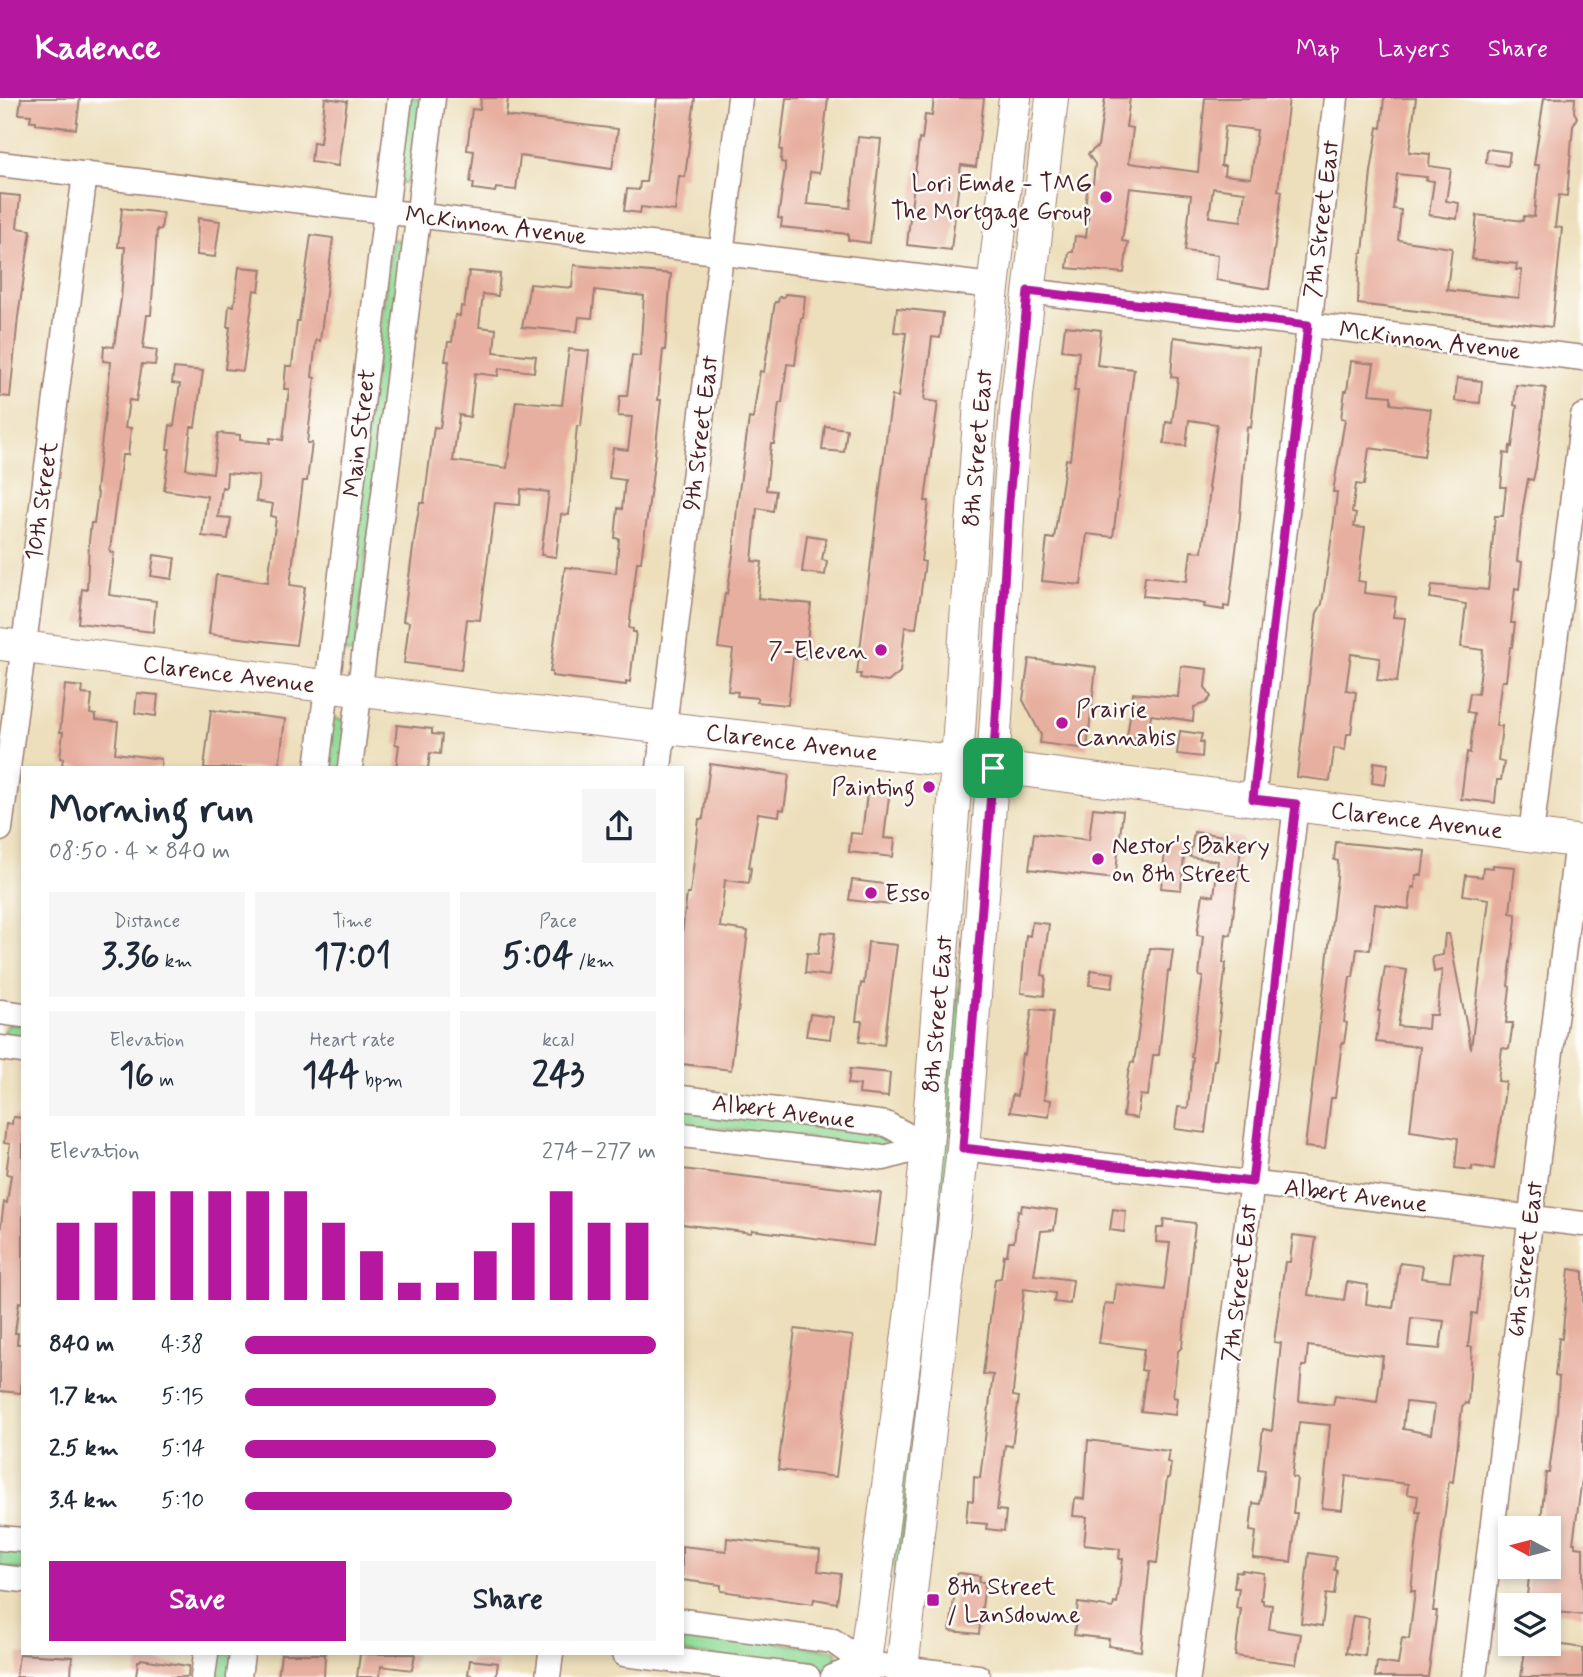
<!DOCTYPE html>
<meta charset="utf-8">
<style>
:root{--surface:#fff;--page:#f6f6f7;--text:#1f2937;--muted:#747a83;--accent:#b5179e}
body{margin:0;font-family:Mynerve,sans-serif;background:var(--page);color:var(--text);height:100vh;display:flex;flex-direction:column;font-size:26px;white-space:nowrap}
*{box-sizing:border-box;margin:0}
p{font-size:23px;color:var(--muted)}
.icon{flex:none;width:38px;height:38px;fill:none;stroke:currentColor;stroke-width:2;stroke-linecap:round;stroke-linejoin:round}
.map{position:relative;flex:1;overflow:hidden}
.drawer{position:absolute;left:21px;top:668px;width:663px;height:889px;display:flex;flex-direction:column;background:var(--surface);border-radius:0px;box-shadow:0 4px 10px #0003}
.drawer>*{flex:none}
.needle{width:46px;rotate:277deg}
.buttons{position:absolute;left:1498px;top:1418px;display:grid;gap:14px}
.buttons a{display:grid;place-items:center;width:63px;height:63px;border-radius:0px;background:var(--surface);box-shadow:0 4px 10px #0003;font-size:35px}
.pin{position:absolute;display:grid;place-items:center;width:60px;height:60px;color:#fff;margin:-30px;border-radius:14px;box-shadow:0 4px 10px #0006}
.round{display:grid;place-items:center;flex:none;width:74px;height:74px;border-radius:0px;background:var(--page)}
.head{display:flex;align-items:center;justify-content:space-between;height:119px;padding:0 28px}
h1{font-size:38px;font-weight:700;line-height:52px}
.metrics{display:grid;grid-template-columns:repeat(3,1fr);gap:10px;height:119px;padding:7px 28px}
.metrics div{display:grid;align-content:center;border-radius:0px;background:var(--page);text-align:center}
.metrics b{font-size:35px;font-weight:700}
.metrics small{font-size:19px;font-weight:400}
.metrics p{font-size:19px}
.chart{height:196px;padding:14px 28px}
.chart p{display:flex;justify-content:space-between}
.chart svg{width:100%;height:126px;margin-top:7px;stroke:var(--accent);stroke-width:6}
.cta{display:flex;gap:14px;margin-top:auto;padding:14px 28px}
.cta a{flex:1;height:80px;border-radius:0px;background:var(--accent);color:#fff;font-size:28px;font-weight:700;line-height:80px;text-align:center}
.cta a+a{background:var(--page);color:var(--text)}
ul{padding:0 28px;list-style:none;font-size:23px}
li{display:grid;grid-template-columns:112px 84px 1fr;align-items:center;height:52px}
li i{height:18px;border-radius:9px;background:var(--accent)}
header{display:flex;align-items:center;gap:42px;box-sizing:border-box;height:98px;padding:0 35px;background:var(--accent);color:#fff}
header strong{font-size:33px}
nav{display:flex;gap:38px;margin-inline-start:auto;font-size:24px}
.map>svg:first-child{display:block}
.green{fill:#90da96;stroke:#6d7c60;stroke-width:2}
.building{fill:#e7af9f;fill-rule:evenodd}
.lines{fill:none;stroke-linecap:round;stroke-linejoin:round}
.minor-casing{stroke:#9c7f74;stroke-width:27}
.major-casing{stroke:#9c7f74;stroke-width:34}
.minor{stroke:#fff;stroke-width:24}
.major{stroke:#fff;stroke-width:32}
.route-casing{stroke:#fff;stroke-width:14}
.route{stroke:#b5179e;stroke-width:9}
.poi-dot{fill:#b5179e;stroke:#fdfcf7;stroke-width:2.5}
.labels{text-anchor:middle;stroke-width:5;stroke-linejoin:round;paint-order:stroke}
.poi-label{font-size:24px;fill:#4a1f2b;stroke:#fdfcf7;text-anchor:start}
.street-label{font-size:24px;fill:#4a1f2b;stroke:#fdfcf7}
</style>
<header>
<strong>Kadence</strong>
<nav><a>Map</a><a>Layers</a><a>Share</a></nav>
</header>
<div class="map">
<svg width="1583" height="1579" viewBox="0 0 1583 1579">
<rect width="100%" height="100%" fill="#fdfcf7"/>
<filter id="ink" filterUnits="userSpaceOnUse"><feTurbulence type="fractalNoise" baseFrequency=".0143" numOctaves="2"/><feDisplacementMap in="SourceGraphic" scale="14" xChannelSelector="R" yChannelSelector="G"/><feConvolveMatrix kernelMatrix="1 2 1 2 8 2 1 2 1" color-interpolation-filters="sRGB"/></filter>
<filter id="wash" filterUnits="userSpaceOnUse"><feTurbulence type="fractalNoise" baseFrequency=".00686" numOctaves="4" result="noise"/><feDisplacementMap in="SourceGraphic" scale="28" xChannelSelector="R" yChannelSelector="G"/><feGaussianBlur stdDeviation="1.57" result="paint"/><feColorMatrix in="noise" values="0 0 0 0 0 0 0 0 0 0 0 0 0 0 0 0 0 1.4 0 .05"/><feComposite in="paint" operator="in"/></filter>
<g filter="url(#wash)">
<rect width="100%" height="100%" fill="#eddfbc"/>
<path class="green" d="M405,0H423L411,85H397Z
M392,141L404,144L355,555L336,553Z
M331,620L353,623L342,670H325Z
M964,830H968L965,917L898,1483L894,1482L893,1440L958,897Z
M10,926L23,927V943L7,941L4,936L6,928Z
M683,1009L890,1035C894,1041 896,1044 891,1050L683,1026Z
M0,1449L23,1452V1472L0,1469Z
M683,1531L837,1553L835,1571L832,1573L683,1555Z
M215,1556H234L231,1579H212Z"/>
<g id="blocks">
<path class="building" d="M21,0H80L76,31L36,26V23H30L31,17L19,16Z
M325,0L347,3L338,68L311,64L313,44L320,45Z
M481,0H508L506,18L618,31L612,71L520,58L516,92L496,90L495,94L473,91L474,85H470L474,53L467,52L472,11L480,12Z
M657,0H695L685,79L679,78L675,113L641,109L640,115L624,113L627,91L639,92L640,84H646Z
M786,0H828L819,75L810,74L807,106L850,110L858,39L881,41L870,145L848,142V136L781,129L782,121L778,120L785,71V65L781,64L782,52H780Z
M934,0H984L976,69L961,67L951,152L907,147L919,41L922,42L925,17L932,18Z
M1105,0H1130L1126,29L1133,30L1129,65L1198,74L1205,0H1289L1278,92L1282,93L1269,191L1216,182L1218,157L1185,153L1191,97L1130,90L1122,143L1128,144L1124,175L1067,170L1069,154H1073L1075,138L1086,139L1089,111L1085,110L1088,85H1093L1095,66L1088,56L1098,48ZM1225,28L1257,32L1251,80L1224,77L1225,68H1221ZM1213,90L1245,94L1241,123L1209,119Z
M1384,0H1416L1409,54L1430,56L1429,68L1451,71L1446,103L1459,105L1457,121L1429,117L1434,83L1426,82L1427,79L1397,76L1393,111L1401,112L1398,142L1452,150L1447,192L1519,200L1522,172H1516L1517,166L1472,161L1477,117L1523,123L1524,118L1534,119L1539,67H1534L1544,0H1575L1574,14L1577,19L1573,28L1567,98L1559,97L1555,129L1562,130L1552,229L1358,206L1359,172L1361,155H1363L1371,74L1378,29L1381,30Z
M1487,51L1510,54L1508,68L1486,65Z
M0,96L20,98L17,130L31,132L18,219L10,299L0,298Z
M122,110L163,115L161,132L157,131L151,217H147L143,250L157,252L155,267L142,266L136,303L129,302L125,330H131L128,357H122L113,426L110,454L114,455L109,497L156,503L153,534L78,525L82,491L87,492L89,443L91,425H94L98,395L96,394L97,383L111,264L103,263L104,248L114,249L121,201L125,149H118Z
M198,120L220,123L215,159L197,157Z
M311,137L333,140L320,243L316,242L312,279L315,280L307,345H312L307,383H303L290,487L305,489L296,547L209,536L216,477L268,484L276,419L271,418L273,406L256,403L259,378L227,375L226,390L222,389L218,419L231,420L228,441L202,438L207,398L164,392L170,351H167L170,327L174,328L180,286L172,285L174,270L203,273L195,329H191L186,371L213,375L218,335L240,337V342L270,345V340L283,342L289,291H284L286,268H292L297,223H299Z
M574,167L671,176L665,252H663L658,302H661L652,382L641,464H637L629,530L633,531V534H636L630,584L626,583V587L552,578V574H550L565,469L616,475L619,441L615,440L618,410L622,411L625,382L609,380L613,350L628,352L632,319L618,318L620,298H627L632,257L640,258L644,198L595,192L592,220L579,219L577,234L522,229L530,186L572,190Z
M239,169L262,171L259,193L254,192L243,273L225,271L230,229H227L229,208H234Z
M469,173L500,176L498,198L483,196L479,229L496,231L494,254L536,258L534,274L499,270L498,278L475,275L470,319L459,317L453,363L507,370L516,303L562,307L569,251L589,253L581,328H577L569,417L561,416L556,459L541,457L549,394L521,391L520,407L495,405L480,522L467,521L461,572L404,565L409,524L403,523L416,428L420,405H424L434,329L440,330L449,263H445L448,244H452L455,217L460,218L461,208L464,209Z
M785,196L805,198L803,220H801L795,267L787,266L782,305H779L774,346H771L766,392L776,393L773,413L757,410L752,463L762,464L758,500L811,506L805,561L793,560L788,607L757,604L758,600L737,598L738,594L728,593L733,552L718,550L725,495L727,496L734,451L737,408L749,320L753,321L760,273L764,274L775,204H778L779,199H784Z
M897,210L943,215L940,240L932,239L924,302L938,304L925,403H929L921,463L925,464L916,530L905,529L900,574L888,584L860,580L861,576H857L887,334L892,298L898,299L906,235L894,234Z
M1065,228L1101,232L1097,267L1134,271L1113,439L1087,436L1081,487L1042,483L1047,440L1054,441L1066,361L1070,362L1078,293H1074L1079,254L1062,252Z
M1174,239L1259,250L1251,330L1247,329L1240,419L1229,509L1224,508V512L1204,509L1205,506L1184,502L1143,498L1145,478L1187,483L1191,453L1202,454L1210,391L1208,390L1217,326L1189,322L1186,348L1164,346L1166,324L1172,325L1178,280L1171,279Z
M1351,263L1374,266L1369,296L1391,298V306L1431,311L1424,358L1369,350L1364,387L1356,386L1352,415L1356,416L1354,429L1365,430L1358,483L1365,484L1364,495L1396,499L1393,519L1405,520L1402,545L1397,584L1377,582L1380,560L1351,556L1346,592L1356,594L1351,636H1347L1345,652L1334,650L1330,683L1297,679L1317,515L1322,506L1334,423L1337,394H1333L1345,321L1341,320L1345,293H1347Z
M1457,280L1482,283L1480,305L1455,303Z
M1516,287L1546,290L1536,369L1533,382L1528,381L1523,409L1517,463L1522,464L1519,491L1515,490L1511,525H1515L1512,549H1510L1506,583H1502L1501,587L1496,628H1502L1498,663L1504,664L1501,682H1497L1495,705L1461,701L1467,654L1470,655L1474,615L1467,614L1470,595L1478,596L1483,552L1461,549L1466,506L1430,500L1432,487L1488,492L1495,418H1503L1506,389H1501L1504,355L1509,356L1510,348L1512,349L1517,308L1514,307Z
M825,328L847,331L844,354L822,352Z
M807,437L826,440L822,462L827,463L825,477L802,474Z
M154,457L175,460L172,481L151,478Z
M1029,561L1096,569L1087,651L1040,645L1041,637L1023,602Z
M1181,568L1207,571L1205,589L1211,599L1206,605L1194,609L1193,623L1151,617L1148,641L1127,639L1133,595L1178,599Z
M65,587L83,589L82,596L92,597L90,616L96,617V622L118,624L115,655L161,661V670H91L62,667L63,661L60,660L63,634H60Z
M137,595L158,597L156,618L135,615Z
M211,612L285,621L279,670H204Z
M397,627L432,631V636L442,637L440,656L430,655L428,670H396L399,647L395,646Z
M1180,633L1202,636L1200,644H1203L1202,659L1177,656Z
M1374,664L1388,666L1385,687L1372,685Z
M710,666L789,677L784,712L780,711L779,718L758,715L749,769L751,770L749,785L725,782L720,829L748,833L731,972L682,966V835L687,796H690L699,721H703Z
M868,687L890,690L884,740L895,741L893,759L849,754L851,735L862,736Z
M1093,710L1123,713L1115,781L1029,771L1034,735L1089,742Z
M1194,734L1242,740L1231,837L1226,836L1223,865H1226L1218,932H1220L1216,962H1214L1205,1035L1175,1031L1178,1009L1188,1010L1193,959H1191L1203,879L1199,878L1203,838L1197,837L1203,796L1214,798L1218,763L1190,759Z
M1336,744L1425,753L1422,777H1416L1415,790L1412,789L1409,811L1375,806L1370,852L1357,851L1353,879H1350L1344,924L1347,925L1344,945L1342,944L1335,1000H1331L1325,1051L1305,1049L1337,780L1338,763L1334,762Z
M1166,745L1185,747L1181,792L1161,790Z
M1493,767L1515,769L1510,815L1516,816V822L1508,888L1510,889L1506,925H1513L1509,951L1502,950L1498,983L1506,984L1494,1071L1472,1068V1072L1455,1070L1458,1040L1410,1033L1420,949L1376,944L1380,913H1378L1385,869L1407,872L1398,928L1428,931L1429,917H1437L1442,872L1434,874L1432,859L1443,857L1445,836H1449L1471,951L1489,801L1463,797L1466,777L1482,779L1483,769L1493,770Z
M852,782L892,787L890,807L849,802Z
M1032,824L1049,826L1042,877L1046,878L1044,898L1021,895L1026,837L1030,838Z
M821,834L835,835L829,878L805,875L807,855L818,856Z
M868,844L897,847L884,947L859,944L862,923H856L861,885L864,886Z
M1150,850L1173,852L1170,874L1168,873L1159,957H1153L1148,998L1140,997L1137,1020L1123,1018L1128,976L1131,964L1134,965Z
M1091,872L1114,875L1112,890L1089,887Z
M1032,911L1053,913L1044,1001L1051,1002L1049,1019L1010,1014L1012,997L1017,998L1022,956L1025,957Z
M810,916L833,919L830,941L806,938Z
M850,971L890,975L888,999L859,996L860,987L848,986Z
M13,1019L23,1020V1205L19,1204L15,1235H18L17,1246H23L21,1295L0,1293V1134L4,1104L7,1105L11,1077L6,1076L10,1046L4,1045L6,1026H12Z
M682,1071L881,1095L874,1148L752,1132L751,1135L682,1126Z
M1022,1107L1057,1112L1054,1132L1041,1133L1034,1177L1073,1182L1070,1206L1054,1204L1055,1195L1024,1191L1013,1294V1298L1019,1299L1012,1348L1005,1347L997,1412L1006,1413L1004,1433L986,1431L987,1426L966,1424L968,1402L973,1403L974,1379L980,1380L993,1277L983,1276L995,1181L1001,1180L1004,1157H1007L1009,1144H1014L1018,1113L1021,1114Z
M1113,1111L1126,1113L1124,1134L1110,1132Z
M1164,1121L1195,1125L1182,1249L1178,1253L1173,1299L1177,1300L1175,1317L1141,1313L1146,1273L1141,1272L1144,1251L1099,1245L1105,1205L1114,1206L1116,1186L1164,1192L1170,1145L1156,1144L1157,1130H1163Z
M1293,1137L1316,1140L1308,1197L1344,1202L1347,1184L1368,1187L1366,1206L1393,1210L1400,1165L1423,1168L1421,1180L1450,1183L1454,1155L1483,1158L1477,1216L1472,1215L1468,1249H1472L1468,1306L1465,1305L1462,1310L1453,1384L1449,1383L1442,1438L1433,1513H1437L1428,1579H1375L1377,1564L1398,1567L1402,1540L1409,1541L1415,1493H1411L1420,1414H1416L1418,1398L1407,1396L1408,1386L1346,1378L1342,1412L1322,1410L1330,1327L1299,1324L1292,1379L1297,1380L1293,1415H1297L1291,1464L1253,1460L1256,1434L1250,1433L1253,1405L1260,1406L1265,1372L1258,1371L1263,1331L1272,1333L1281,1245L1274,1244L1285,1164H1290ZM1411,1220L1444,1223L1440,1251L1408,1248ZM1308,1248L1383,1258L1377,1304L1335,1298L1333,1307L1299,1303L1302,1268H1306ZM1406,1304L1435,1307L1431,1336L1403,1331Z
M1569,1171L1583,1173V1374L1573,1445H1575V1449L1583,1450V1517L1549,1513V1507H1526L1530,1470L1549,1473V1430H1546L1547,1423L1541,1422L1546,1375H1549L1557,1314L1559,1279L1555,1278L1559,1240L1562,1241Z
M795,1231L853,1238L836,1379L778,1372Z
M1088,1342L1169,1353L1167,1364L1171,1365L1169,1380H1167L1157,1465L1150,1464L1141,1553L1108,1548L1109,1541L1074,1537L1078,1505L1113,1510L1114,1505L1117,1506L1123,1461H1119L1120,1451L1084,1447L1087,1419L1073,1418L1075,1400L1084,1401Z
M727,1440L820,1452L818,1473L841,1476L837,1505L814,1501L813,1506L721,1493V1487L682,1482V1448L726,1453Z
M1309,1455L1336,1459L1334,1472H1337L1334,1497L1326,1496L1322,1528L1301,1525Z
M1242,1472L1264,1475L1261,1502H1263V1506L1272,1507L1269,1531L1301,1536L1296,1566L1235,1558L1241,1511L1236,1510L1239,1490H1234L1236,1473L1242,1474Z
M960,1475L980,1478L979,1484H985L979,1536L950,1533L957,1476Z
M1353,1518L1369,1520L1365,1558L1346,1555Z
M1526,1545H1550L1583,1550V1579H1521Z
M19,1556L72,1559L71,1579H16Z
M281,1556H325L324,1579H278Z
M360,1556H415L412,1572L381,1568L380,1579H357Z
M141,1561L189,1568L188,1579H136L138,1563H140Z
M470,1562L498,1565L496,1579H471V1577L468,1576Z"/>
</g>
</g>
<g filter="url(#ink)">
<use href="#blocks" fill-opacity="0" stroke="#9c7f74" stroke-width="2"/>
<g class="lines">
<g class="minor-casing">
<path id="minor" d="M0,66L992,188
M1028,193L1583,260
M317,670L400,0
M350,670L433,0
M659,670L740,0
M1253,701L1336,0
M0,731L85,76
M1531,736L1583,318
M0,914L23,917
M0,950L23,953
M682,1000L886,1026L927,1048
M682,1037L884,1060L927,1048
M963,1050L1583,1126
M0,1440L23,1442
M0,1479L23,1482
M682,1523L833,1543L865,1566
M624,1556L808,1579
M203,1579L206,1556
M239,1579L242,1556
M548,1579L551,1556
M833,1579L865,1566L978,1579
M1188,1579L1248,1116L1296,707
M1474,1579L1577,743"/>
</g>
<g class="major-casing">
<path id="major" d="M0,546L510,612L911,658L1583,744
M863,1579L911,1213L927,1048L957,665L980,303L1015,0
M901,1579L963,1050L993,670L1009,403L1017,298L1052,0"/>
</g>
<use href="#minor" class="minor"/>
<use href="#major" class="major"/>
</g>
</g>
<g class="lines" filter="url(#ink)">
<g class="route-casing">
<path id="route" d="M1028,193L1308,227L1253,701L1296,706L1252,1084L963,1050L993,670L1009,403Z"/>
</g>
<use href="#route" class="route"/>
</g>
<g class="poi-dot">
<circle cx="1106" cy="99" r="7"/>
<circle cx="881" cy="552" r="7"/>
<circle cx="1062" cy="625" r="7"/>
<circle cx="929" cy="689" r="7"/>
<circle cx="1098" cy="761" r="7"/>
<circle cx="871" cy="795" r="7"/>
<rect x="926" y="1495" width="14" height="14" rx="3.5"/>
</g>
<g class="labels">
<g class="poi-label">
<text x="1092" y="93" text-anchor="end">Lori Emde - TMG<tspan x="1092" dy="28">The Mortgage Group</tspan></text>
<text x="867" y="560" text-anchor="end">7-Eleven</text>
<text x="1076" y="619">Prairie<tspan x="1076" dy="28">Cannabis</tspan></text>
<text x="915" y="697" text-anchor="end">Painting</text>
<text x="1112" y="755">Nestor's Bakery<tspan x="1112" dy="28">on 8th Street</tspan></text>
<text x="885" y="803">Esso</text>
<text x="947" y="1496">8th Street<tspan x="947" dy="28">/ Lansdowne</tspan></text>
</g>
<g class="street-label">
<text transform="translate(1321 121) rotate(-83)" y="8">7th Street East</text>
<text transform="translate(496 127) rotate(7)" y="8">McKinnon Avenue</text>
<text transform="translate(1430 242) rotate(7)" y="8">McKinnon Avenue</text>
<text transform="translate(359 335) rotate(-83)" y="8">Main Street</text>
<text transform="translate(700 335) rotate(-83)" y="8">9th Street East</text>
<text transform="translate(977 350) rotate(-85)" y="8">8th Street East</text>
<text transform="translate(41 403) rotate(-82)" y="8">10th Street</text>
<text transform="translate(229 576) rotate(7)" y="8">Clarence Avenue</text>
<text transform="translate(792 644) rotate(7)" y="8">Clarence Avenue</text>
<text transform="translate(1417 722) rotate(7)" y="8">Clarence Avenue</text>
<text transform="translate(937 916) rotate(-85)" y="8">8th Street East</text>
<text transform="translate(784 1013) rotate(7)" y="8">Albert Avenue</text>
<text transform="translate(1356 1097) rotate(7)" y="8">Albert Avenue</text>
<text transform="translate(1525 1161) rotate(-83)" y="8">6th Street East</text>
<text transform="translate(1239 1185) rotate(-83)" y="8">7th Street East</text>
</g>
</g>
</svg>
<div class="buttons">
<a><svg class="needle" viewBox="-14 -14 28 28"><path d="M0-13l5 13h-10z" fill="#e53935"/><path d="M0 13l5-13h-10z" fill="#747a83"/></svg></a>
<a><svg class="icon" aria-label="layers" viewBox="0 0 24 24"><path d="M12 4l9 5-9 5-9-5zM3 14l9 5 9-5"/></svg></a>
</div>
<div class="pin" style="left:993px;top:670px;background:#1e9e55"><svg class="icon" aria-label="arrive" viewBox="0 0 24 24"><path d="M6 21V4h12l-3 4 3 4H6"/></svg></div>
<section class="drawer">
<div class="head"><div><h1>Morning run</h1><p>08:50 · 4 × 840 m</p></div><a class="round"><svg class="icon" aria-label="share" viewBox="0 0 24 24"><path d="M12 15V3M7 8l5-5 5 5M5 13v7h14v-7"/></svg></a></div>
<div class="metrics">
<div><p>Distance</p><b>3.36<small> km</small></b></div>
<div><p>Time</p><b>17:01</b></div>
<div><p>Pace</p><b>5:04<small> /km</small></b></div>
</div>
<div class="metrics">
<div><p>Elevation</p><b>16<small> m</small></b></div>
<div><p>Heart rate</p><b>144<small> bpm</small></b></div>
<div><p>kcal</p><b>243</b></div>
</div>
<div class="chart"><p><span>Elevation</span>274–277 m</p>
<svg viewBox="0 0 160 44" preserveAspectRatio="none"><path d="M5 44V17M15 44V17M25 44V6M35 44V6M45 44V6M55 44V6M65 44V6M75 44V17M85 44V27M95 44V38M105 44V38M115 44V27M125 44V17M135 44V6M145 44V17M155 44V17"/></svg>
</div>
<ul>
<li><b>840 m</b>4:38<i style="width:100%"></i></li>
<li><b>1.7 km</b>5:15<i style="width:61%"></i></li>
<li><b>2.5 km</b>5:14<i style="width:61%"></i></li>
<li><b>3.4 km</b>5:10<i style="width:65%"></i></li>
</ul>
<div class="cta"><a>Save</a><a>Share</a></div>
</section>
</div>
